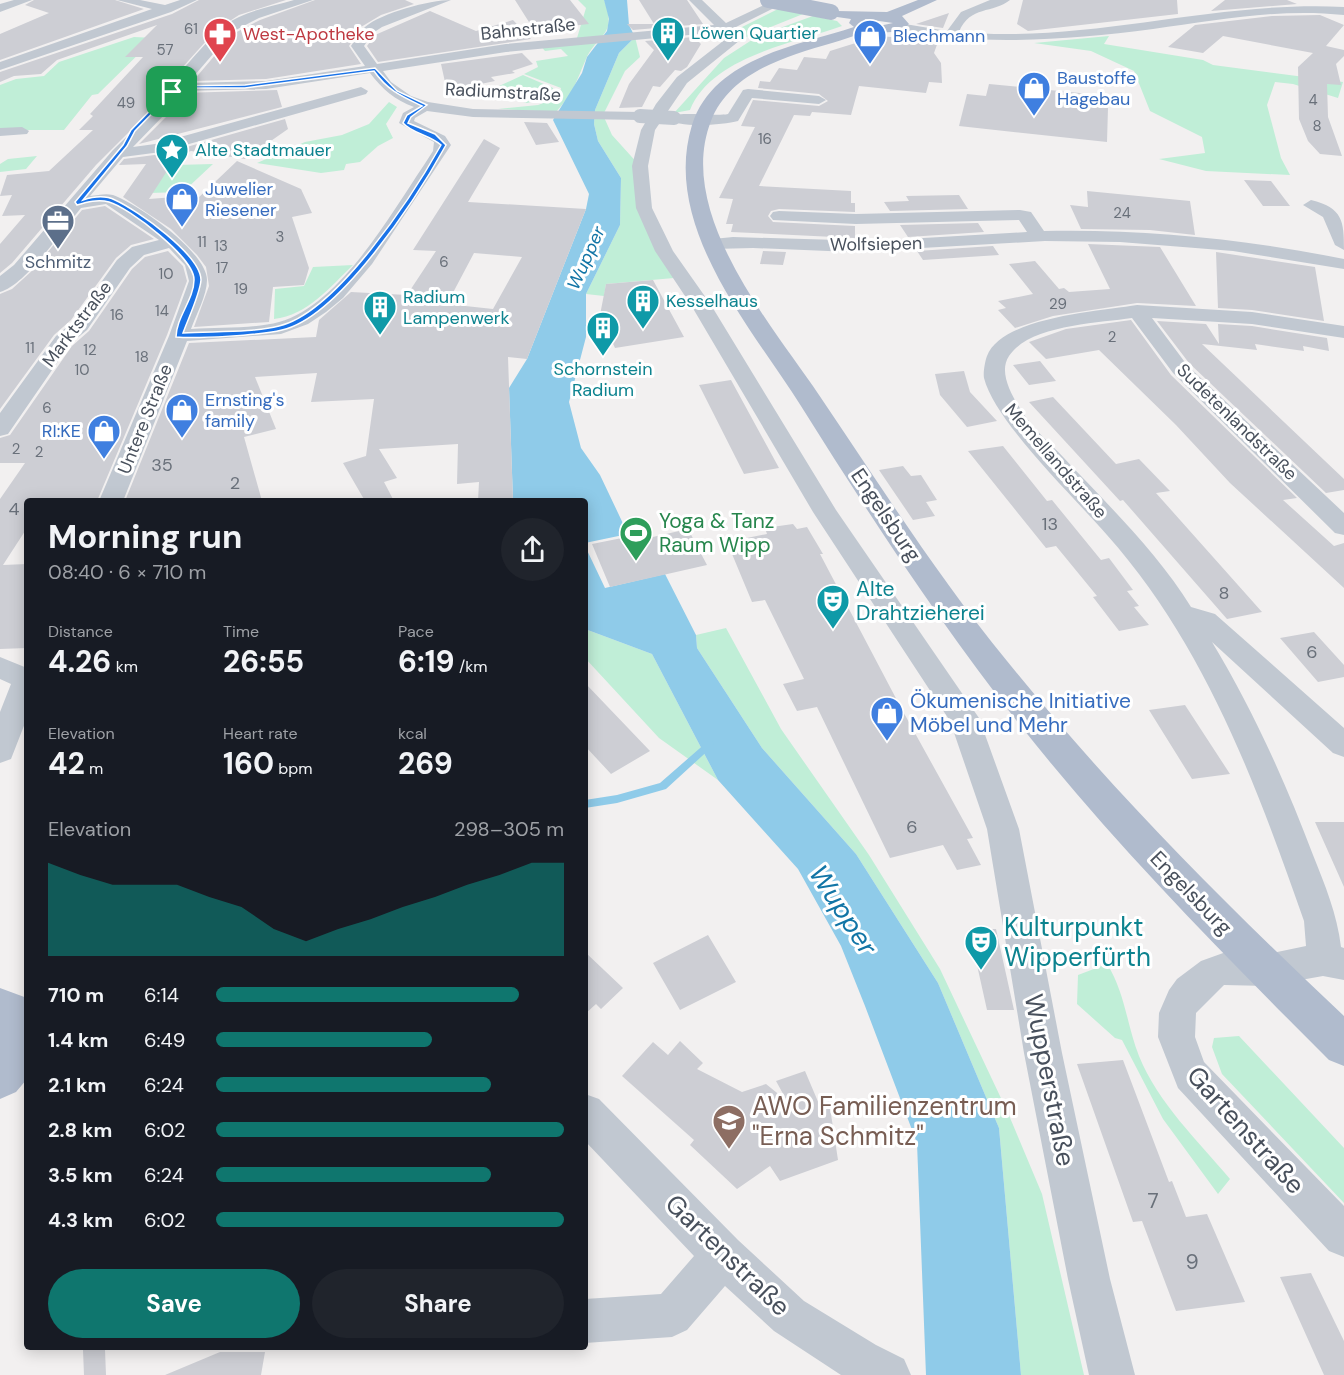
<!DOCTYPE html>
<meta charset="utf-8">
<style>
:root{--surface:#171b24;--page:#20242c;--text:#f1f3f6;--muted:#9ea1a6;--accent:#0f766e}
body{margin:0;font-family:"DM Sans",sans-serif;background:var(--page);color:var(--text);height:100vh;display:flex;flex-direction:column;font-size:22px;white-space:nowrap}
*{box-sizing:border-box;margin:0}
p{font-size:20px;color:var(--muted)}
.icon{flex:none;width:33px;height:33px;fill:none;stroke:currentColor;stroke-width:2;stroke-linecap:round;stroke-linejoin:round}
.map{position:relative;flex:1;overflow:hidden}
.panel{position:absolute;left:24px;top:498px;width:564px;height:852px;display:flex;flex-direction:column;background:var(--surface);border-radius:6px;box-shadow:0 3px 15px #0003}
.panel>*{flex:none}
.pin{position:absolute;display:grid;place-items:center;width:51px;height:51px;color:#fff;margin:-26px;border-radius:12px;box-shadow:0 3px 9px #0006}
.round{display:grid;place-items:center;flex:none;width:63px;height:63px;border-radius:32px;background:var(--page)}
.overview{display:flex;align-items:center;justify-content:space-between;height:102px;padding:0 24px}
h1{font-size:33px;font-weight:700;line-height:45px}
.figures{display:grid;grid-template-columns:repeat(3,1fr);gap:9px;height:102px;padding:6px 24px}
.figures div{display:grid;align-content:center}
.figures b{font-size:30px;font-weight:700}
.figures small{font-size:16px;font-weight:400}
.figures p{font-size:16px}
.chart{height:168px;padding:12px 24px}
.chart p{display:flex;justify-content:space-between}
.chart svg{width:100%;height:108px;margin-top:6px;fill:var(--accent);opacity:.7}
.cta{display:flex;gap:12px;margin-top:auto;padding:12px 24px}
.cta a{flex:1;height:69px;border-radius:36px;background:var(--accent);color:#fff;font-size:24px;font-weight:700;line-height:69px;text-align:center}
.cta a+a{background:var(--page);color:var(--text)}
ul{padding:0 24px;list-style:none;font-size:20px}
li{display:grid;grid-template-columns:96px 72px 1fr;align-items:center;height:45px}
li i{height:15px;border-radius:8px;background:var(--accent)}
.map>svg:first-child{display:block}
.green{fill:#c0eed7}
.water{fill:#8fcbe9}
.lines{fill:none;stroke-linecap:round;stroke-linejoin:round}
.stream{fill:#8fcbe9;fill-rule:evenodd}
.building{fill:#cdced4;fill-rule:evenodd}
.minor{fill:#c1c8d1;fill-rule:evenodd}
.major{fill:#b0bbcd;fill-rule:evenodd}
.minor-bridge{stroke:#c1c8d1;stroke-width:14}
.major-bridge{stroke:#b0bbcd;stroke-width:16}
.route{fill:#1a73e8;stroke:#fff;stroke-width:1.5;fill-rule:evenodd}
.labels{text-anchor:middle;stroke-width:6;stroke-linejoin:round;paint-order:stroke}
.far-number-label{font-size:15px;fill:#69707a}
.far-street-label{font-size:18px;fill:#48505c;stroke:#fff}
.far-culture-label{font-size:18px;fill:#0d838f;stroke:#fff;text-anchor:start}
.far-health-label{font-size:18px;fill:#be3a42;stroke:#fff;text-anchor:start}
.far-shop-label{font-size:18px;fill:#366cbe;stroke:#fff;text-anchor:start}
.far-water-label{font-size:18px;font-style:italic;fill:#1275a6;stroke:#fff}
.far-service-label{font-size:18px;fill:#4e5e75;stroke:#fff}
.number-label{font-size:18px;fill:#69707a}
.street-label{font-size:21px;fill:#48505c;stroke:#fff}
.leisure-label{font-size:21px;fill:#27864d;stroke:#fff;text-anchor:start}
.culture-label{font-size:21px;fill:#0d838f;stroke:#fff;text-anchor:start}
.shop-label{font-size:21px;fill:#366cbe;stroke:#fff;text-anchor:start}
.near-number-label{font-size:21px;fill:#69707a}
.near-culture-label{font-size:26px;fill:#0d838f;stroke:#fff;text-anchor:start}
.near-street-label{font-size:26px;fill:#48505c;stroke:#fff}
.near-education-label{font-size:26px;fill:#785e54;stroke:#fff;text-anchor:start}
.near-water-label{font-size:27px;font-style:italic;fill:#1275a6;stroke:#fff}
</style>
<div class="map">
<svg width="1344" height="1375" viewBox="0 0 1344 1375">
<rect width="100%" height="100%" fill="#f2f0f0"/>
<path class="green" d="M578,0H604C618,36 597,34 586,59C576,82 574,92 556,112L498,109L538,105L559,97L561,88L524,74L538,67L536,61L568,56L561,49L545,51L539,44L582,39L577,38L586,8Z
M778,9L803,14L746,37L740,28Z
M813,16L837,21L842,26C794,43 711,57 690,110L674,113L724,58L758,36Z
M1109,36L1104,44L1203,60L1213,65L1343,82L1338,98L1293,84L1275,82L1267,105L1281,158L1290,175L1206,171L1159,159L1205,153L1202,137L1150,111L1134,71L1091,51L1034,43Z
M134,37L155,38L98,94L92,95L64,130H0V85L16,79L44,76L59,62Z
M635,37L640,57L625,71L603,115L612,135L640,166L644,208L674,278L606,284L604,296L586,294L620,225L621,178L598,141L594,124L595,110L619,53Z
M523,75L553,88V96L527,103L486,92Z
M389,102L397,107L386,124L393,138L378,146L360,162L346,164L344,170L321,173L257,163L305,142L342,135L369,124Z
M37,156L26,169L0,172V164L8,159Z
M213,164L183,192L149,193L157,170L176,165Z
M353,265C330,287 308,315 274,319L275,289L304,286L313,267Z
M726,628L781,729L869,855L940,969L1008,1113L1042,1194L1084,1375H1021L999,1128L938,983L856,854L762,748L697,648L696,635Z
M585,629L652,654L718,780L659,738L585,658Z
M1107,964C1125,992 1127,1026 1139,1056C1158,1103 1198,1141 1230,1179L1218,1194L1163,1119L1122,1040L1115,1038L1077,1004L1078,975Z
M1239,1036L1344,1148V1203L1222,1074L1212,1047L1214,1038Z"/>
<path class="water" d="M604,0H627L629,25L635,37L619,53L595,110L594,124L598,141L621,178L620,225L586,294V337L569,402L581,448L600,475L628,534L585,543V501H513L509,388L527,359L586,209L589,194L553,120L582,73L587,57L607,31L609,19Z
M585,546L605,588L665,574L696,635L697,648L762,748L856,854L938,983L999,1128L1021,1375H926L917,1143L865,1006L841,946L798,869L718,780L652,654L585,629Z"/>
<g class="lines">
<path class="stream" d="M710,741L713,742L714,744L713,746L666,789L617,803L585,808V800L617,795L660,783L707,742Z"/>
</g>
<path class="building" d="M34,0H115L144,9L0,60V34L49,13L25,5Z
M199,0H286L239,15L216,30L172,79L159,96L160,100H155L151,110L96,165L12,263L0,273V244L25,215L2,216L12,195L0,196L7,175L49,171L93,130H79L93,116L90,114L143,57H125L157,25L57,60L41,74L14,76L0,82V72L172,14Z
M315,0H405L414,4L381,15L361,27L349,46L361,64L266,79L193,81L233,34L260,20Z
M515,0H570L589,24L534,30Z
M639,0H687L703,24L633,30L627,24H654Z
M1023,0H1177L1178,14L1028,31L1017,24Z
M1225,0H1287L1297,4L1211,11Z
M430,11L476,31L513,20L531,39L378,62L367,46L375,35Z
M949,13L943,28L916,24Z
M1320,15L1344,25L1326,46L1344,50V56L1336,64L1341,85L1327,84L1328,117L1342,156L1320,154L1308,141L1299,119L1298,67L1313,53L1223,36L1203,53L1168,47L1195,25L1272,16Z
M898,33L939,39L934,53L941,63L942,83L929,82L926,93L859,86L851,115L812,112L810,116L794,115L759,186L851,191V203H855V212L779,209L771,211L768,216L773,222L855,226V238L731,232L733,224H726L733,199L719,198L755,127L741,126L753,100L819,106L828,101L819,94L758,88L760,81L770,82L779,68L797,70L804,57L826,59L830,51L878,36L892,37Z
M694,37L701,44L687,67L681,71L675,70L660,87L653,86L642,107L619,108L629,84L654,50L645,41Z
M522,53L533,64L512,71L515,73L491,77L495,81L447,91L441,64Z
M989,84L1090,94V106L1108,108L1107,142L959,126L967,94L986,96Z
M277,90L282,107L139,144L169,114L168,102L175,101L182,93Z
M285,119L288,129L245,159L191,151L176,157L149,199L187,196L196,200L237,161L301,189L312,213L292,217L309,268L304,285L273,287L269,322L194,327L209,286L206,267L197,255L171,229L123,197L146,164L119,165L124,159L162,154Z
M524,122L547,123L559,142L536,145Z
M484,139L500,148L468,202L586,209L527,359L508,357L513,501H478L479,482L457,484L458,444L379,449L397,478L384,482L394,501H365L343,463L366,456L374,399L311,402L317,373L255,377L276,429L244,437L262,501H125L189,343L316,337L319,320L351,292L407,295L436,251L413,250ZM474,253L522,257L493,309L447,304Z
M1244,180L1271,181L1290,206H1263Z
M1087,191L1190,201L1195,235L1150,230L1081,229L1070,205L1088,207Z
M959,195L968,209L890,211L884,202L909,201L906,196Z
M105,206L154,239L131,245L116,258L71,320L54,335L0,409V294L12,289L34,269L82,210Z
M978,223L984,232L908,237L900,225Z
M1088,244L1160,247L1196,306L1137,303L1053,316L1015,328L998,310L1006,308L998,301L1033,294L1009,264L1035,261L1059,289L1064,288L1069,292L1110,289Z
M993,246L999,255L923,260L917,251Z
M168,251L183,266L187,281L167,335L97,501H27V528L3,565L27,564V648L0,649V499L25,463H0V438L10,435L72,346L89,331L132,269L145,257Z
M763,251L786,252L783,265L760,264Z
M1216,252L1315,267L1324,321L1252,310L1218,308Z
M653,280L684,337L615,348L600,315L606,284Z
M1131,320L1171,375L1297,498L1283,500L1334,546L1344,543V588L1230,483L1176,425L1099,350L1046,359L1029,342L1066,329Z
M1157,321L1206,324L1219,344L1218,324L1252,326L1327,338L1329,351L1303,346L1304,351L1255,344L1257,350L1202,344L1344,479V490L1326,493L1189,363Z
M1040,361L1056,381L1029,385L1013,365Z
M964,371L970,392L997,421L967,427L940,395L935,374Z
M731,380L779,468L744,474L699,385Z
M1053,397L1116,464L1139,459L1170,491L1156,493L1262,612L1227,619L1123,500L1120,501L1029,402Z
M1003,446L1047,501L1052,500L1101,560L1109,558L1133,590L1127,591L1139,606L1134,607L1149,625L1119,631L1093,597L1097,596L1056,546L1046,548L968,451Z
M903,466L911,476L921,475L937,500L926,502L935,516L913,520L879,470Z
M793,524L797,529L807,527L823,554H820L900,706L973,838L967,839L981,865L957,870L943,845L890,858L817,707L797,711L783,684L804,679L765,600L752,602L727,542L767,534L765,528Z
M688,529L707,565L610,587L592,544L642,534L644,539Z
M1314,632L1344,665V677L1318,682L1280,638Z
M585,683L650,751L611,774L585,746Z
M1185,705L1230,774L1192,779L1149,710Z
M1315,822H1344V887Z
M969,929H996L1014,1010H987Z
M708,935L736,982L680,1010L653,963Z
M585,952L623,988L601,1009L596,1004L585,1014Z
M680,1041L703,1063L697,1069L742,1092L766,1084L787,1101L776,1081L805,1071L819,1104L829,1101L838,1160L780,1181L770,1166L737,1189L690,1145L694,1140L622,1076L653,1042L668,1055Z
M1123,1060L1169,1182L1172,1181L1186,1217L1207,1214L1245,1302L1176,1311L1142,1221L1133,1222L1077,1064Z
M1311,1273L1344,1341V1375H1324L1280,1277Z
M83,1350H105L106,1375H84Z
M220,1352H265L261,1375H165Z"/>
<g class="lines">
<path class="minor" d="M14,0H32L0,12V4Z
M117,0H140L165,5L180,0H197L171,12L0,70V62L152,9Z
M294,0H313L259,18L232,32L188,83L266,81L365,66L351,46C355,40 360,32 365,27C381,13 430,0 451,0L382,27L373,33L364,46L377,64L506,44L714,25L689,0H702L726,23L768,3L778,6L732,29L741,38L739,41L687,83L655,130L648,166L652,208L673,251L711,305L836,510L979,718L1019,829L1062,1053L1110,1279L1135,1375H1089L1068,1279L1024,1053L987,829L950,721L813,512L691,305L655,251L636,208L632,166L641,130L656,104L677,77L727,38L721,32L506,52L383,71L391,82L411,96L428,102L473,109L640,112L647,116L640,120L473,117L427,111L415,118L414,121L445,136L451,145L372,264L343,298L326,312L308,324L281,334L187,341L123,501H99L169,336L189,281L185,265L169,248L144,255L130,268L87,330L70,344L8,434L0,436V413L56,336L73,322L117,260L132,247L159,240L106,204L81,208C63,229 26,285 0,292V276L14,265L113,150L153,111L156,102H166L167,112L133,147L155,144L361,87L368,91L366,94L161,152L123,157L90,196C98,195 106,193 113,195C138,204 207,252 207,280C207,295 196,315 191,329C218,327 254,329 279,322C340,305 390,215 424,165L433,151L434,142L399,123L403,113L414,107C395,100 382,89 370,73L266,89L181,91L173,100H163L161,97C173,80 208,39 224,26C243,11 271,7 294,0Z
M990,0H1010C993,14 970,5 959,32C1088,44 1215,0 1344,7V15C1280,8 1217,20 1153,29C1067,40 984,46 899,31L893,27L899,23L947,31L961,12Z
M748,89L819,96L826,100L819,104L752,98L738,121C723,125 677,129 667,118C674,110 714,117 728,114L743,90Z
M22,127L29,131L27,134L0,136V128Z
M1311,200C1343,208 1344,221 1344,250L1335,245L1323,217L1303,205Z
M1020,210L1031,212L1044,231C1145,229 1245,239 1344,259V269L1233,251L1120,242L1045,241L852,252L753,248L713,249L704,244L713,239L733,237L872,241L1027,232L1019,220L856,224L773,220L770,216L773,212L779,211L856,214Z
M1137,305L1252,312L1344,326V338L1252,324L1152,318L1187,365L1344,513V535L1335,533L1173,373L1132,318C1098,323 1029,325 1009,356C998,372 1012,396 1021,410C1032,428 1050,443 1064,458C1108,505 1157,552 1191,607L1215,614L1344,728V757L1333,753L1212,642C1253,710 1285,781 1313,855C1325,885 1337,914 1341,947L1344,948V980L1323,976L1267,986L1224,985L1196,1013L1195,1037L1204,1062L1344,1206V1257L1329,1251L1178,1088L1158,1037L1159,1013L1169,990L1177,979L1201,961L1226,952L1267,954L1306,946L1304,921C1256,784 1205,645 1107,535C1075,498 995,422 984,378C983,373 985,361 987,356C1002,317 1100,311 1137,305Z
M0,657L27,668V718L11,759L0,763V712L11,684L0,679Z
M585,1094L599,1099L738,1240L804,1301L876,1345L904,1359L911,1375H841L774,1331L725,1286L687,1330L672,1337L585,1343V1299L661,1294L694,1256L585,1141Z"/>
<path class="major" d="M918,0H937L902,16L909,24C895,37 881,30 865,33C854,35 843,40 832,43C787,56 730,72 711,121C675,213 771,324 819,395C880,485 938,577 1007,661C1110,789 1225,904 1344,1016V1066L1329,1060C1222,953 1114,844 1020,725C940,624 870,516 801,406C751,327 661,226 692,125C713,58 796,46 854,27L849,23L851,19L837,17V11L887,12ZM865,19L893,23L879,26L864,21Z
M0,988L27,998V1079L16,1092L0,1099Z"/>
<path class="minor-bridge" d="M640,116L674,118"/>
<path class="major-bridge" d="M768,0L831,12"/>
</g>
<path class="route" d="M375,68L397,91L427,105L411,117L408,123L435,134L446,145C418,196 340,317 282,330C262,335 197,339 176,337C176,318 194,299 194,280C195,258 128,207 109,202C98,199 87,202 77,205L75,202L123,145L131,130L174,86L245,85ZM374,71C387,90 401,96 422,106L407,115L403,123C411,133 430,135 441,145C413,195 336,313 279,326C252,333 211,331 183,333C188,319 200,294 201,280C201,255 137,210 115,200C105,195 92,197 83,200L127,146L135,131L177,88H245Z"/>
<defs>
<g id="building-pin" transform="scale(1.725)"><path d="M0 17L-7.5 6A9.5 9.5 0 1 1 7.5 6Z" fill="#0f9aa8" stroke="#fff"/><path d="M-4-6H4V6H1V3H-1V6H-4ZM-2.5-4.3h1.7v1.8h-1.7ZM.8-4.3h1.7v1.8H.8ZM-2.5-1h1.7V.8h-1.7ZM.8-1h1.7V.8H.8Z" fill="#fff"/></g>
<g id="pharmacy-pin" transform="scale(1.725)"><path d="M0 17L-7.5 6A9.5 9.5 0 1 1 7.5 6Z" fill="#e0444e" stroke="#fff"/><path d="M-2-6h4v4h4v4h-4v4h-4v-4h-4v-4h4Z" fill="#fff"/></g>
<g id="shop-pin" transform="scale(1.725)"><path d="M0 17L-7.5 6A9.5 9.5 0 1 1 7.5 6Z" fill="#3f7fe0" stroke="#fff"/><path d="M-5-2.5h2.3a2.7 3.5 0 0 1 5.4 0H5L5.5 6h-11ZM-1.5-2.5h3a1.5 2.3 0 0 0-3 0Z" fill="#fff"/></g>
<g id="sight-pin" transform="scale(1.725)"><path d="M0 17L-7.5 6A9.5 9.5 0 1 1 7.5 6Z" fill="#0f9aa8" stroke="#fff"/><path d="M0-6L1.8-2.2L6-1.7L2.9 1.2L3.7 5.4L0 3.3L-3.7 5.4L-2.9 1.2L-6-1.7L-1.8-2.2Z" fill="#fff"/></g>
<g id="office-pin" transform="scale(1.725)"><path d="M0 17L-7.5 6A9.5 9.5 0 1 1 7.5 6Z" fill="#5c6f8a" stroke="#fff"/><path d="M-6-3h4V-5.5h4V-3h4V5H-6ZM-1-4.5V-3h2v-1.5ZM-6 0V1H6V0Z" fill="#fff"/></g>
<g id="stadium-pin" transform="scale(1.725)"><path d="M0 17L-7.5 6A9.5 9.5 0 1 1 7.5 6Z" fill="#2e9e5b" stroke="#fff"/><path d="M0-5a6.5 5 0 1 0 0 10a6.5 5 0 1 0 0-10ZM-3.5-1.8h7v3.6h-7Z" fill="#fff"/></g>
<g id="theatre-pin" transform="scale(1.725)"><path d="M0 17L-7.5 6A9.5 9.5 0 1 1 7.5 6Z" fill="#0f9aa8" stroke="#fff"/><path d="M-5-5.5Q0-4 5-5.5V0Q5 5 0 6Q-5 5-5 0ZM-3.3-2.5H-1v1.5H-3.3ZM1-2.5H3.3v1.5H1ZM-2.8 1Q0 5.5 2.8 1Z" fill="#fff"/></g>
<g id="school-pin" transform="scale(1.725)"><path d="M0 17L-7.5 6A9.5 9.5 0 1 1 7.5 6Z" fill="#8d6e63" stroke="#fff"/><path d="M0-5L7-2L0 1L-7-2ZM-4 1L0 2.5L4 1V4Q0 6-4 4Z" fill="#fff"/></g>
</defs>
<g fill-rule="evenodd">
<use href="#building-pin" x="668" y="33"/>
<use href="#pharmacy-pin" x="220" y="34"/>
<use href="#shop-pin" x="870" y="36"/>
<use href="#shop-pin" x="1034" y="88"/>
<use href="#sight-pin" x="172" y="150"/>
<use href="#shop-pin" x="182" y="199"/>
<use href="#office-pin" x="58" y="221"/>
<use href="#building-pin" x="643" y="301"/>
<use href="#building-pin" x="380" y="307"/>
<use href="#building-pin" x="603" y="328"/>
<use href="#shop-pin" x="182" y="410"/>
<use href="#shop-pin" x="104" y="431"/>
<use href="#stadium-pin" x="636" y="533"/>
<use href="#theatre-pin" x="833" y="601"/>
<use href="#shop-pin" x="887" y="713"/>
<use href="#theatre-pin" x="981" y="942"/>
<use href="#school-pin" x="729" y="1121"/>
</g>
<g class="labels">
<g class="far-number-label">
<text x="191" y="34">61</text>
<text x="165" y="55">57</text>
<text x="1313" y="105">4</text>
<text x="126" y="108">49</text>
<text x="1317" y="131">8</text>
<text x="765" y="144">16</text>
<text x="1122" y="218">24</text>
<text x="280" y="242">3</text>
<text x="202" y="247">11</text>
<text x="221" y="251">13</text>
<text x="444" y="267">6</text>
<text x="222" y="273">17</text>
<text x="166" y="279">10</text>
<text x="241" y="294">19</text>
<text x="1058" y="309">29</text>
<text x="162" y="316">14</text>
<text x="117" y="320">16</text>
<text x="1112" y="342">2</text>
<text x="30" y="353">11</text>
<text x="90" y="355">12</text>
<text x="142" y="362">18</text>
<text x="82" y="375">10</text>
<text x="47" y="413">6</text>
<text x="16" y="454">2</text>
<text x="39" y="457">2</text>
</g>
<g class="far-street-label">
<text transform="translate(528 29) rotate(-6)" y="6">Bahnstraße</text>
<text transform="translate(503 92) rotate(3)" y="6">Radiumstraße</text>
<text transform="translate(876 244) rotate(-1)" y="6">Wolfsiepen</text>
<text transform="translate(77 324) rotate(-53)" y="6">Marktstraße</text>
<text transform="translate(145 419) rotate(-68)" y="6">Untere Straße</text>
<text transform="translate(1237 422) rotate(44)" y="6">Sudetenlandstraße</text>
<text transform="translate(1056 461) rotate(49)" y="6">Memellandstraße</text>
</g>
<g class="far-culture-label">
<text x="691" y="39">Löwen Quartier</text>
<text x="195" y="156">Alte Stadtmauer</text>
<text x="403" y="303">Radium<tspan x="403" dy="21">Lampenwerk</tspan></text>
<text x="666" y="307">Kesselhaus</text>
<text x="603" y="375" text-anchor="middle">Schornstein<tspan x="603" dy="21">Radium</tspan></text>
</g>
<g class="far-health-label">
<text x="243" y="40">West-Apotheke</text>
</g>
<g class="far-shop-label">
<text x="893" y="42">Blechmann</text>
<text x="1057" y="84">Baustoffe<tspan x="1057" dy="21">Hagebau</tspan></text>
<text x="205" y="195">Juwelier<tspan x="205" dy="21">Riesener</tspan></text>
<text x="205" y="406">Ernsting's<tspan x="205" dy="21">family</tspan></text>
<text x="81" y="437" text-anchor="end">RI:KE</text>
</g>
<g class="far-water-label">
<text transform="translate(586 258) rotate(-66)" y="6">Wupper</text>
</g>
<g class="far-service-label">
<text x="58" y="268">Schmitz</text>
</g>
<g class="number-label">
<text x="162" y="471">35</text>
<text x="235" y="489">2</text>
<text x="14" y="515">4</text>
<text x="1050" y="530">13</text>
<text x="1224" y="599">8</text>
<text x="1312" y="658">6</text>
<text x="912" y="833">6</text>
</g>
<g class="street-label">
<text transform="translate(886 515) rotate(56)" y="7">Engelsburg</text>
<text transform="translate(1191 893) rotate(46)" y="7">Engelsburg</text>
</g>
<g class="leisure-label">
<text x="659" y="528">Yoga &amp; Tanz<tspan x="659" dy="24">Raum Wipp</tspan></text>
</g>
<g class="culture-label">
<text x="856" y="596">Alte<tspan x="856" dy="24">Drahtzieherei</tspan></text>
</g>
<g class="shop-label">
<text x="910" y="708">Ökumenische Initiative<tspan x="910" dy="24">Möbel und Mehr</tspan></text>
</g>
<g class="near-number-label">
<text x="1153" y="1208">7</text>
<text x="1192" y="1269">9</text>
</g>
<g class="near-culture-label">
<text x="1004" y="936">Kulturpunkt<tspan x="1004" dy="30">Wipperfürth</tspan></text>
</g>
<g class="near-street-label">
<text transform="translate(1050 1080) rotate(79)" y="9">Wupperstraße</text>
<text transform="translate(1246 1130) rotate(48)" y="9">Gartenstraße</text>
<text transform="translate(728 1255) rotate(44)" y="9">Gartenstraße</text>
</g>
<g class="near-education-label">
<text x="752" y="1115">AWO Familienzentrum<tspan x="752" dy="30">"Erna Schmitz"</tspan></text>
</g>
<g class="near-water-label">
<text transform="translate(843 910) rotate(57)" y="9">Wupper</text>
</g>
</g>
</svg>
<div class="pin" style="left:172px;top:92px;background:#1e9e55"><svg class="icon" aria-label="arrive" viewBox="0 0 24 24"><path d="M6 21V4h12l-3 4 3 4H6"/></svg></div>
<section class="panel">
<div class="overview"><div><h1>Morning run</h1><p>08:40 · 6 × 710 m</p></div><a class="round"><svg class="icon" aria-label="share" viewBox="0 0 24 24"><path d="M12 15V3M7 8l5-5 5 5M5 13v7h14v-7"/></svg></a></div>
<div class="figures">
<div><p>Distance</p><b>4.26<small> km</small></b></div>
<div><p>Time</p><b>26:55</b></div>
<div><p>Pace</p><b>6:19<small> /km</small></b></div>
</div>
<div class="figures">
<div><p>Elevation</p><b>42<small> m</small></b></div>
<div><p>Heart rate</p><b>160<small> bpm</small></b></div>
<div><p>kcal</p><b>269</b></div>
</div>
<div class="chart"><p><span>Elevation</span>298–305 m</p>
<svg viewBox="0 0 160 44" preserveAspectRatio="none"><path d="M0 44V6L10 11L20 15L30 15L40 15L50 20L60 24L70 33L80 38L90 33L100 29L110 24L120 20L130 15L140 11L150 6L160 6V44z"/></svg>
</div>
<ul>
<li><b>710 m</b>6:14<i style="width:87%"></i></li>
<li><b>1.4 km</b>6:49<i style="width:62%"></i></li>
<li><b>2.1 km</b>6:24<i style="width:79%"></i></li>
<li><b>2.8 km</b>6:02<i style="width:100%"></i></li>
<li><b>3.5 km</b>6:24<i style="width:79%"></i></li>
<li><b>4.3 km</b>6:02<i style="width:100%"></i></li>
</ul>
<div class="cta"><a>Save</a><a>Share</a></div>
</section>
</div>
